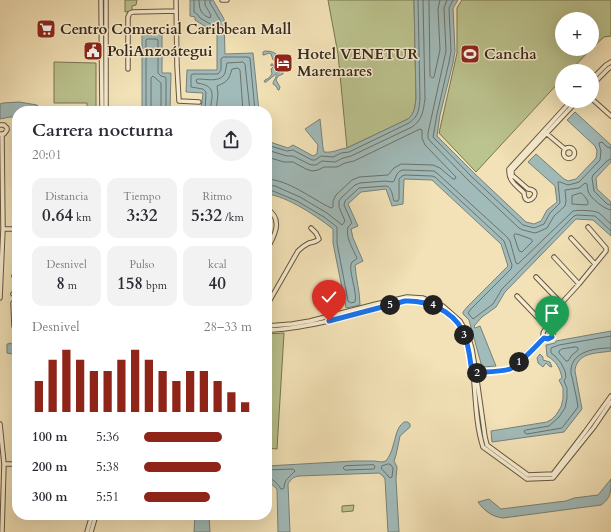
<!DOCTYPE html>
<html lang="es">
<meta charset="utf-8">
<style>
:root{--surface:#fff;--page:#f2f2f3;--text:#2b2b33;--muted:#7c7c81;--accent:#8f2418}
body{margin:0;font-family:Cardo,serif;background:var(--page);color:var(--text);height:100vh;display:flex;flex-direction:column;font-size:15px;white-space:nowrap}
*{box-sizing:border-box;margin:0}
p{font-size:13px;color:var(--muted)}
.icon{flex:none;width:22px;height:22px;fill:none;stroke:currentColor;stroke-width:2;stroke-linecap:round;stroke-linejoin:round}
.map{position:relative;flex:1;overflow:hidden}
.drawer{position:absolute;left:12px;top:106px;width:260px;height:414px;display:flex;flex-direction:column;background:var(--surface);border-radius:16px;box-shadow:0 4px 16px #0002}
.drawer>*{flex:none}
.tools{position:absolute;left:555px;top:12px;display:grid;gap:8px}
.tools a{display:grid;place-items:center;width:44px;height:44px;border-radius:50%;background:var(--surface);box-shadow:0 4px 16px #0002;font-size:20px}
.pin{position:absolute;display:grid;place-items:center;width:34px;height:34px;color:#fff;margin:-41px -17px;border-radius:50% 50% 50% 0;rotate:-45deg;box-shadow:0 0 4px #0007}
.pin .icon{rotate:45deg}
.km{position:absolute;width:20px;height:20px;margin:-10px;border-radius:50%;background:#222;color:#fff;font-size:11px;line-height:20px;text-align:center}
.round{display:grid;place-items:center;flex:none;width:42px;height:42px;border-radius:21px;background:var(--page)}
.headline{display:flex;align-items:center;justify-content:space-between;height:68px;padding:0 20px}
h1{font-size:18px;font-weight:700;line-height:30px}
.stats{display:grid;grid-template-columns:repeat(3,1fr);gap:6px;height:68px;padding:4px 20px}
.stats div{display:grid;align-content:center;border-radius:10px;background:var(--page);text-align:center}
.stats b{font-size:17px;font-weight:700}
.stats small{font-size:11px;font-weight:400}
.stats p{font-size:11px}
.chart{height:112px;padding:8px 20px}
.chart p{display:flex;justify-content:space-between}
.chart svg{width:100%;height:72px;margin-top:4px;stroke:var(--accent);stroke-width:6}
ul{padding:0 20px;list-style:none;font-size:13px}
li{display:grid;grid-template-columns:64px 48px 1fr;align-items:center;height:30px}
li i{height:10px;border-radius:5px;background:var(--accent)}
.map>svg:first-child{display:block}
.green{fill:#bbc38e;stroke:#797654}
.water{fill:#a1bbba;stroke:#77817a}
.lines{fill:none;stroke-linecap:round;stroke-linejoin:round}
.shore{stroke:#6c726a;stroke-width:1}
.minor-casing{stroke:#665740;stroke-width:5.5}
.minor{stroke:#f7ecd0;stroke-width:3.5}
.route-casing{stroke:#fff;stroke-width:8}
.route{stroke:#1a73e8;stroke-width:5}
.labels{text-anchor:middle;stroke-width:3;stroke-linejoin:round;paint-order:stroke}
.poi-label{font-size:15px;font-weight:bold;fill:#372919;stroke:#f7ecd0;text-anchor:start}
</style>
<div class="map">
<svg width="611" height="532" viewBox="0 0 611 532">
<rect width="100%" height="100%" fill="#f3e2b7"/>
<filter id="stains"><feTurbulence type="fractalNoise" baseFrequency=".005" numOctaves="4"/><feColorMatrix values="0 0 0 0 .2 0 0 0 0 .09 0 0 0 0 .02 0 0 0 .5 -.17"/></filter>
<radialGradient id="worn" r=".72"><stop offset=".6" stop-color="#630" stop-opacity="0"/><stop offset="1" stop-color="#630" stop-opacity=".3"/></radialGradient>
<path class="green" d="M125,0H137L136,5L132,6V11L125,12Z
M328,0H414L416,98C415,106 415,113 408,119L347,148L338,54Z
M462,0H611V36L604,37L592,48V19H562V49H591L570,71H562V79L476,172L439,133L457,53V8Z
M54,62L96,63V111H87V103H54Z
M284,333L277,449L267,448V334Z
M354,505L353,511L342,512V506Z"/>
<path class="water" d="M190,0H213L224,19L225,54L253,53L259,111H201L203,93L186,92L187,70H217V34L195,20V17L190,16Z
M414,0H458L453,8L455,51L453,63L440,115L437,136L475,174L526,222L534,224L541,221L547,210L557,202L555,186L528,162L536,154L564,179L568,181L576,179L596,158L597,151L595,146L567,120L575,112L611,145V162L596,178L597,189L611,202V236L593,220L576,219L505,292L496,307L482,317L474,326L475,328L480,326L496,366L482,367L469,320L463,314V312L468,306L508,266L501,244L432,180L404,179L403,204L392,206L386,189L361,192L348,204L358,226L351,229L353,238L363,261L355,265C356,279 360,292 360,305L346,308L333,243V229C318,217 287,196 267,194V141L288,148L293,145L313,156L317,154L318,145L305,129L320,119L323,148L324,152C334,153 338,149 347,148L408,119C415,113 415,106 416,98Z
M162,34V73H171L170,111H142V35Z
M265,51C280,51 277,59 287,64C288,66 287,69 285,69L282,68H286V65C284,62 277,63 273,60L271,54L269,53L264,55H263V52Z
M271,64H273C277,66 275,70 277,73H279L281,70L283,71V74L278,76L276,80L280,87L279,90H278L276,86L273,84C273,80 277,78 276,74L266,82H264L265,80L269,78L272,74L271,69L274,66L273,65L271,66Z
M19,102L37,105L40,108V111H17V117H10L0,119V104L3,103Z
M611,331V351C601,353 584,352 578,362C576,365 575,368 575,371L582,409L564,432L492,442L491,431L547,422L552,419L556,415L561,407L563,399V388L559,380L562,378C560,368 556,361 547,356L546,345L555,343L556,341Z
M9,343L13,344V354L7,353V344H9Z
M540,354L543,357V360L550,362L552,367L549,366L546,363L543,367L538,363V362L537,358Z
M404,422H408L410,424V427L400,436L396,455L394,461L397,467L396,479L399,532H388L385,479L383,476L379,473L299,476C293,477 291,479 288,484L290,532H278L277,489L267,480V466L354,461H374L382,462L386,461C389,457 392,451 393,446C396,437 396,428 404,422Z
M611,479C611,492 611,498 601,505L503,518C493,517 484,511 478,502L489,499L501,509L566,501L574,498L598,495Z
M195,515H209L210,532H194Z"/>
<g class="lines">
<path class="shore" d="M194,0V12L198,15L200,18L219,29L220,28V20L210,3V0
M199,0C199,9 201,15 210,18L211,15L205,5V0
M429,0L430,76L432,78L434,77L440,50L438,9L440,0
M447,0L444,8L446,51L428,133V138L430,141L469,181L519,228L523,230L535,233L538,232L547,228L554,216L565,206L566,201L565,190L579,188L585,183L587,184C587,185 588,190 588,191C590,198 604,209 611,210
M453,0L449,8L451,51L449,62L437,114L433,137L472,177L523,225L534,228L544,224L550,213L560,203L558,182H560L568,185L576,183L579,182L600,160L601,151L599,144V143L602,142L607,147L611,148
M146,111V40L147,39H156L158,40V73L161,76L165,77L166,78V111
M151,111V78L153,76L161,83V111
M205,111L206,92L203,89L191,87V75L193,74H218L221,70V59L223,57H248L250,58L255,111
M210,111C212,95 217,86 197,83L196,80L198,79C206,79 221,83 225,73C226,70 226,66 227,63L243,62L245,64L250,111
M216,111L218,94L217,86C227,82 229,80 232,69L238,68L240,70L243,111
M267,145L287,151L293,150L312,160H315L321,156L333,157L341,153L349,152L409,123C419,116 419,109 420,98L418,0
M267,150L287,156H293L309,164L312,165H316L322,161L335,162L343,158L351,156L412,127C423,119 423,111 425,99L423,0
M267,157L284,162H293L306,169L312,171L318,170L324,167H337L345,163L354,161L420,129L422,130V138L425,145L456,177L455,179H453L440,168L433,165L401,164L394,168L388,175L359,177L352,180L336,195L333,201V207L331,208C312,199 289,180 267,179
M611,159L607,161L593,175L592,178L594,191L607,204L611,205
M267,185L275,186L300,197L327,213L342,225L345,221L339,207V201L342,197L355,185L360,183L385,181L393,182L394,181L397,174L400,171L403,170L434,171L438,174L507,237L510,241L516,263L518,264L573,211C578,210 594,210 599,213C603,216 607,221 611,224
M267,190L273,191L297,201L324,217L337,227V243L348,301L351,303L355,302C358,293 347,268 352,262C353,261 356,260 357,258C353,249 345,237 348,227L352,223L344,205L345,201L359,188L386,186C392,187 392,195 394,201H398L399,199V179L402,176L405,175L432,176L435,177L504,241L512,265L511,269L471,309L468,313L473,319L493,304L502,289L574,216L577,215L595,216L611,231
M581,193C584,195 589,201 588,204L587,205L572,204V196Z
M515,234H517L531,239L532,240V242L522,252L519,251L514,236Z
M611,336L559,345L551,348V353L555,356L561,363L565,371L566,377L564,381L567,388V398L565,408L559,417L549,426L526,430L524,431L525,433L527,434L562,428L578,407C577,399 575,391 573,382C573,378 570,374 571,370C572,351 596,348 611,348
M576,347L578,348V350L572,355L568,361H566L559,353V351L562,349Z
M389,464L391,465L393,468L392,477L391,478L389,477L381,468L382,466Z
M374,465L375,467L374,469L345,470L343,468L345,466Z
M267,470L293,469L295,471C290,477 284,479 284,488L283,489H281C278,484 272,478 267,477"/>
<g class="minor-casing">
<path id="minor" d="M101,0L102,111
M176,0L177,66L179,101L199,102
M222,0H227
M128,69V17L130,13L133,12L176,11
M592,79L606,65L611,62
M592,85L608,69L611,67
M592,99L611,116
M571,101L509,169C508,181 516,185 524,193C525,211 545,190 528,189L512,175V170L577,101
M106,111V0
M0,125H4L7,128V130L4,134H0
M546,133L565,149
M563.5 153a5.5 5.5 0 1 1 11 0a5.5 5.5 0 1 1-11 0Z
M267,209C284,219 274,237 267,249
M3,229H17
M571,238L595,264
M554,257L579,284
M14,276L17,273
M536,277L561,303
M13,294L17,297
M517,296L540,320H544L547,319L579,284L606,251V248L588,227
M0,298L3,229L2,135
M267,304L270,300L298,251C301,248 305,245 309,243C313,242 316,242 319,239L316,233L311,228
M14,326L13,303L14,302L17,301
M267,326L292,324L310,321L376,304L407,297L423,298L443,306L460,321L468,335L472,349L476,373L485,437L487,445
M543 334a5 5 0 1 1 10 0a5 5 0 1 1-10 0Z
M267,330C286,330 305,326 324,322C338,319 352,316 365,312C380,308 397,301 413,301C436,302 458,317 466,339C478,373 472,413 483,447
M476,373L502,371L511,368L544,338
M0,424L4,464L2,532
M487,445L528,475L553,474L585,432L611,396
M483,447L527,479L553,478L594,427L611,402
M4,464H17
M87,532L92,515
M91,532L96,515"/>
</g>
<use href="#minor" class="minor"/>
</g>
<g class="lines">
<g class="route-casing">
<path id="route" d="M329,321L405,301C427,300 452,310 463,331C469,344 470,359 472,373C483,372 501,372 510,369C520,364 536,346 544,338L548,339L552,337"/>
</g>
<use href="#route" class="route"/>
</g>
<defs>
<g id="supermarket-square" transform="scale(1)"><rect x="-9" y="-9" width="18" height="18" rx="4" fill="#8f2418" stroke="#f7ecd0"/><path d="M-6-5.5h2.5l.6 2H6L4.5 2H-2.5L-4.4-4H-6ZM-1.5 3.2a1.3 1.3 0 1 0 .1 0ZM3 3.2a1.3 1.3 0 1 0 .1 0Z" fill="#fff"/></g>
<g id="civic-square" transform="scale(1)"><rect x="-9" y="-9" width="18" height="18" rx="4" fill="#8f2418" stroke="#f7ecd0"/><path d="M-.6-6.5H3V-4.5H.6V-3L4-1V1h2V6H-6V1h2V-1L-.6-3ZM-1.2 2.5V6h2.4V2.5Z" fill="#fff"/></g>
<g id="stadium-square" transform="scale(1)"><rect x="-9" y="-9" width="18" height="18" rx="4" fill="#8f2418" stroke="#f7ecd0"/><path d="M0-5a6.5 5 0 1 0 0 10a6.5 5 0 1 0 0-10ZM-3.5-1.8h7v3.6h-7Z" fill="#fff"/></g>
<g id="hotel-square" transform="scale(1)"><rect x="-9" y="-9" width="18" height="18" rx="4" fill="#8f2418" stroke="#f7ecd0"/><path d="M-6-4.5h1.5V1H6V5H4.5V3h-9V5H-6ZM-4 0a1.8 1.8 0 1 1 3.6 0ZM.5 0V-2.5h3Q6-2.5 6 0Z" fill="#fff"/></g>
</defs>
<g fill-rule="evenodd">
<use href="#supermarket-square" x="46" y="29"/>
<use href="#civic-square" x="93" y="51"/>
<use href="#stadium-square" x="470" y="54"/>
<use href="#hotel-square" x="283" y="63"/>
</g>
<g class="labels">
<g class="poi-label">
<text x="60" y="34">Centro Comercial Caribbean Mall</text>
<text x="107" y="56">PoliAnzoátegui</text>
<text x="297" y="59">Hotel VENETUR<tspan x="297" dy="17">Maremares</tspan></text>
<text x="484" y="59">Cancha</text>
</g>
</g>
<rect width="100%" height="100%" filter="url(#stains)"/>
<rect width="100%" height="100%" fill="url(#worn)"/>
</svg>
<div class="tools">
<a>+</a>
<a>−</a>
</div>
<div class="pin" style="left:552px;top:337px;background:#1e9e55"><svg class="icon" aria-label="arrive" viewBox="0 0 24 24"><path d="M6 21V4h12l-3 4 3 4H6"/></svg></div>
<div class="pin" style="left:329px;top:321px;background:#d93025"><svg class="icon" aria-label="check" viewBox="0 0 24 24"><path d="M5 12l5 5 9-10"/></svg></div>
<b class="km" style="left:519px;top:362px">1</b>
<b class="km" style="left:477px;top:373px">2</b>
<b class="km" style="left:464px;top:335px">3</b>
<b class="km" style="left:433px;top:305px">4</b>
<b class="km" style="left:390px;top:305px">5</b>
<section class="drawer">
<div class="headline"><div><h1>Carrera nocturna</h1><p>20:01</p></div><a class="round"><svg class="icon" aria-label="share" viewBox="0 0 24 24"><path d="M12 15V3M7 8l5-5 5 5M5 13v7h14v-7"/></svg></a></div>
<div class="stats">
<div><p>Distancia</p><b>0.64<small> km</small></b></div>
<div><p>Tiempo</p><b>3:32</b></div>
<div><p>Ritmo</p><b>5:32<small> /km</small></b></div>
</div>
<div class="stats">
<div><p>Desnivel</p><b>8<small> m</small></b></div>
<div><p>Pulso</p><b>158<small> bpm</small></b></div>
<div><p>kcal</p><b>40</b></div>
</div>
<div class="chart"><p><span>Desnivel</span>28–33 m</p>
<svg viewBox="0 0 160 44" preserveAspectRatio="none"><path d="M5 44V25M15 44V12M25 44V6M35 44V12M45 44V19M55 44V19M65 44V12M75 44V6M85 44V12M95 44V19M105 44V25M115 44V19M125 44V19M135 44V25M145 44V32M155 44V38"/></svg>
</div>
<ul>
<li><b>100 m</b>5:36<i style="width:72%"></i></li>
<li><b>200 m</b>5:38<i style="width:71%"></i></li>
<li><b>300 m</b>5:51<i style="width:61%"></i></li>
</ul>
</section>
</div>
